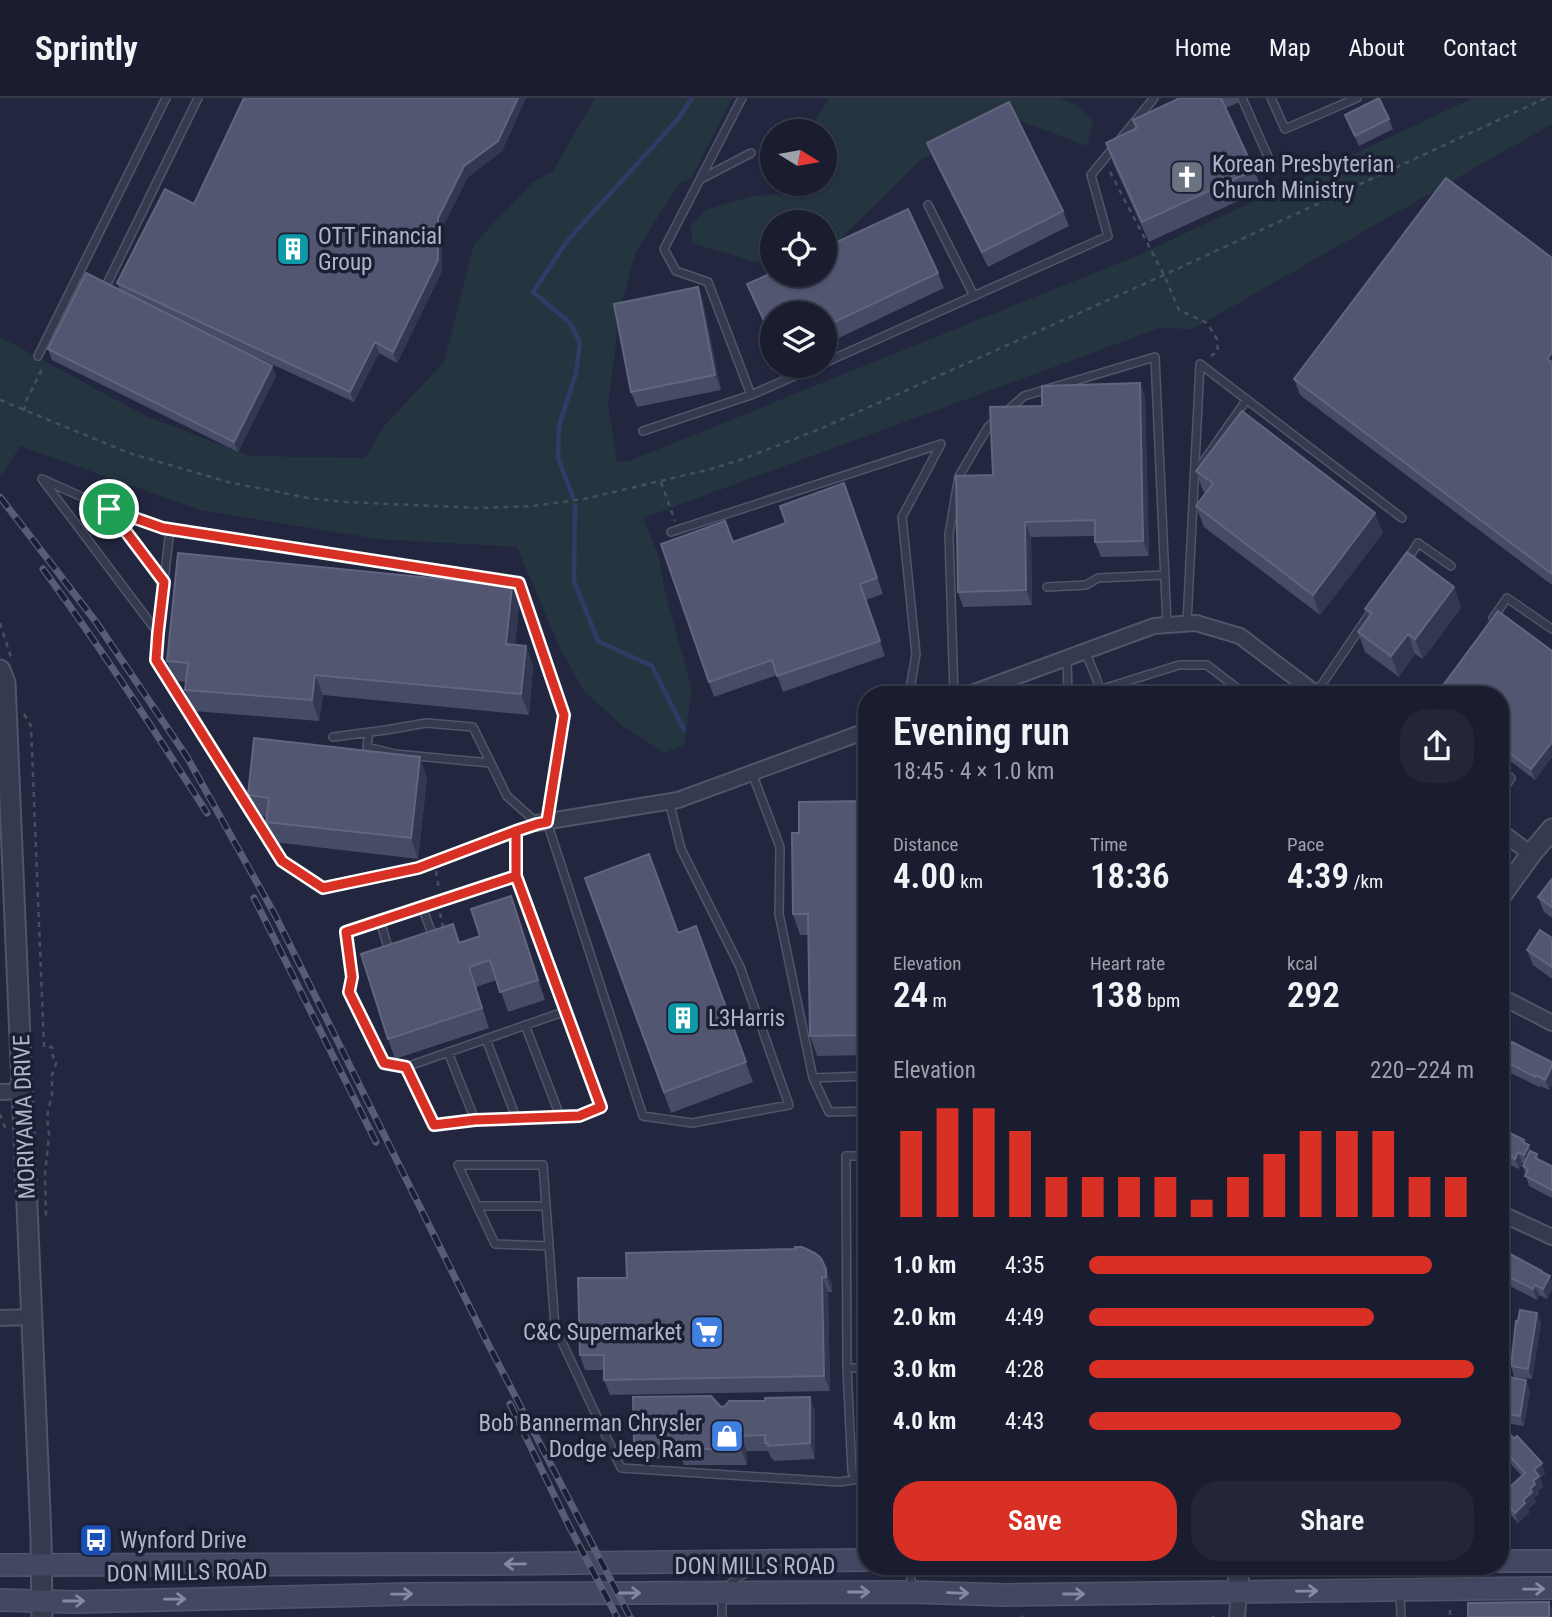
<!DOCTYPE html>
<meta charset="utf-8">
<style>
:root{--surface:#1a1d2f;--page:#232637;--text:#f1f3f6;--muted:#9fa2aa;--line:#383b4b;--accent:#d93025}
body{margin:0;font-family:"Roboto Condensed",sans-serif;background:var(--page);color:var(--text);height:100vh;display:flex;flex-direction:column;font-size:26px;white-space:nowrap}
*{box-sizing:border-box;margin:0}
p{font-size:23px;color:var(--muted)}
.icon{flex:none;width:38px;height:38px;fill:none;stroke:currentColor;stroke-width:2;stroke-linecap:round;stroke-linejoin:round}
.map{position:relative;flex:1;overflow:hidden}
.panel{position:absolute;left:858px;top:588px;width:651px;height:889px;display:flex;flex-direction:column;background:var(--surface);border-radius:28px;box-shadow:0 2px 5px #0004,0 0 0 2px var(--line)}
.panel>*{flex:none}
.needle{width:46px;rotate:101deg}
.fabs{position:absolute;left:760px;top:21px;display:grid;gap:14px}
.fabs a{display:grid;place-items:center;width:77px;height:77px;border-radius:50%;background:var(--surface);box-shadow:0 2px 5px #0004,0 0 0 2px var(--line);font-size:35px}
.pin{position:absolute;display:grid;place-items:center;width:60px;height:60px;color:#fff;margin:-30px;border:4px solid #fff;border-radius:50%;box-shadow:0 2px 7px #0007}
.round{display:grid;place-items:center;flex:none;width:74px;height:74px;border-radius:28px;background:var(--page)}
.head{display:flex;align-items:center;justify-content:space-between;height:119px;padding:0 35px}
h1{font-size:38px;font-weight:600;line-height:52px}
.metrics{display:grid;grid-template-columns:repeat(3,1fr);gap:10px;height:119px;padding:7px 35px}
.metrics div{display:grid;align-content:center}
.metrics b{font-size:35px;font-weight:600}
.metrics small{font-size:19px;font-weight:400}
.metrics p{font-size:19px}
.chart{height:196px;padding:14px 35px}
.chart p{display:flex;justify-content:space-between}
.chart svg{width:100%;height:126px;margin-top:7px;stroke:var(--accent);stroke-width:6}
.action{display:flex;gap:14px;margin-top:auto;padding:14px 35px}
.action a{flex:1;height:80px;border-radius:28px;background:var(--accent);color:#fff;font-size:28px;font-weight:600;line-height:80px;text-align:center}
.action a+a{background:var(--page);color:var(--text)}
ul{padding:0 35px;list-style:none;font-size:23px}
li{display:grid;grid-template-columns:112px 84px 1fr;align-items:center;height:52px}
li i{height:18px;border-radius:9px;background:var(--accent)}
header{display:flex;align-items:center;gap:42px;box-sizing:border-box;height:98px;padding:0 35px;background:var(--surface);border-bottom:2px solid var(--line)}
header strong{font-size:33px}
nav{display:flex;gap:38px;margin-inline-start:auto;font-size:24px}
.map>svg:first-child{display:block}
.green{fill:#243540}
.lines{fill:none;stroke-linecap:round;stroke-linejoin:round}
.stream{stroke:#333a65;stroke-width:4.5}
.service-casing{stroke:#515569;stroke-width:10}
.minor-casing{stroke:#515569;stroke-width:18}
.tertiary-casing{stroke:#515569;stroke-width:23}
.secondary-casing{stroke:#515569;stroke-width:24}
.path{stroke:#42525d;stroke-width:2.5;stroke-dasharray:5 5;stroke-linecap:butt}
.service{stroke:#363a4e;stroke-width:7}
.minor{stroke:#363a4e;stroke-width:14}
.tertiary{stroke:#363a4e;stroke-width:19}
.secondary{stroke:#444762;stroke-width:21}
.rail-casing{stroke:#585c76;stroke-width:7}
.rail{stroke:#1b1f33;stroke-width:4.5;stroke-dasharray:13;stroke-linecap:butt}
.wall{fill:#464b66}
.shaded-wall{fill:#333852}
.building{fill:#525671;stroke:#61657f;stroke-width:2}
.oneway{stroke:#8689a0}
.route-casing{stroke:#fff;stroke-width:14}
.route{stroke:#d93025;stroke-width:9}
.labels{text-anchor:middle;stroke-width:7;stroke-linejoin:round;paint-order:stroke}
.poi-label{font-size:23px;fill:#b2b5ca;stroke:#1b1f33;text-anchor:start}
.street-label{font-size:23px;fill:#b2b5ca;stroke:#1b1f33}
</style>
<header>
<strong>Sprintly</strong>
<nav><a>Home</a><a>Map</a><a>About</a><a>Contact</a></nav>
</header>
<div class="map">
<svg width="1552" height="1519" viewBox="0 0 1552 1519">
<rect width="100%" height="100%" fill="#22273f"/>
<path class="green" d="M595,0H732L691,81L679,85L636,154L618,218L615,254L608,307L617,363H629L1141,156L1473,0H1552V26L1193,231L1160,230L643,420L659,459L664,490L692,592L684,647L665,655L624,629L584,593L560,550L517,449L378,441L200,412L20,348L2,377L0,376V239L146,318L250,358L365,360L385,327L444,264L474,146L532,85L553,73Z
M829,0H1058L1076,7L1093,24L1087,48L1010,19L979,44L923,60L835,146L824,151V124H772V169L692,145L691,128L706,112L752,98L785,96L789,86H824V33H809Z"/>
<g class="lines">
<path class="stream" d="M573,399L558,360L559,328L576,275L580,245L570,225L533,194L567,143L678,21L692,0
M575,408L574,483L598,543L652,568L684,632"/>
<g class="service-casing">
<path id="service" d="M742,0L664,151L676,173L708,184L751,297L817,268
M1242,0L1273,70
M1271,0L1285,31L1357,0
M701,81L751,55
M928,107L974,198
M103,194L198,0
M38,258L166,0
M824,265L1108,138L1091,77L1154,0
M1007,313L1024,298L1155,259L1167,527
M643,333L751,297
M1201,367L1247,301
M110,412L164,484
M170,431L158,535L42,381L109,411L163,430L182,433L519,485L563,617L547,724L643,1018L692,1025L789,1007L740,869L681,751L669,703
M671,434L941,346L902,419L916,556L909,597
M1406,464L1418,445L1451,468
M1047,489L1086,487L1098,480L1165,477
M1493,520L1507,500L1552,531
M1187,525L1200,266L1402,420
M158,535L156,562L282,763L323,790L418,770L537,725L507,698L473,629L426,625L386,632L333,639
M1085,553L1097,582L1100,596
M1067,560L1068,597
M1099,592L1179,567H1207L1246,597
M1316,595L1373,511
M954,597L949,436L959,378L988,329L995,323
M369,634L367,649L395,656L490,665
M1500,671L1511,680L1500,697
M752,675L780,749L779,816L813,980L866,978
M516,733V778L601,1009L579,1018L475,1022L434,1027L406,969L566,913
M422,809L434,841
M380,823L390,856
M525,927L560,1018
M486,941L517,1022
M448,954L475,1022
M406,969L384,965L349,894L352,879L346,834L516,778
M813,980L829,1014L866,1013
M866,1058H846L847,1270L852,1374L858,1381L866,1386
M477,1108H546
M549,1148L495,1146L458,1067H543L555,1229L621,1370L840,1384L858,1381
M847,1270H866
M727,1489L737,1480L755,1470
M911,1492V1468
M1400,1493L1401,1519
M722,1499V1519"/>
</g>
<g class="minor-casing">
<path id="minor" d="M966,597L1154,528L1196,525L1240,538L1318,597
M537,725L678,702L866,633
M1500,733L1531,756
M1500,898L1552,925
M0,994L23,993
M1500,1115L1552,1139
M0,1220L32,1219
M1237,1519L1239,1494"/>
</g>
<g class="tertiary-casing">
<path id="tertiary" d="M0,572L5,585L41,1439L42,1519
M1500,799L1531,756L1552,731
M1238,1468L1239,1494"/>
</g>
<g class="secondary-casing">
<path id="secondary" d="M1500,1463H1552
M0,1467L483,1466L866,1462
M0,1502L74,1504L410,1496L911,1494L1006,1497L1552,1490"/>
</g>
<path class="path" d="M1110,74L1164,177L1179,212L1207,225L1217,241L1218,253L1208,260
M0,302L129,355L228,384L308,400L345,404L480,410L533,408L584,401L711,371L743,361L820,331L1164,177L1546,0
M24,313L26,303L43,269
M661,384L675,423
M0,525L11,559
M24,616L31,628L44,949H52L53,959L57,963L52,977V996L47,1019L49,1037L45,1076L46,1118
M436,773L439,791
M440,815L443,829
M0,1016L6,1032
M1450,1512V1519
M1022,1519L1023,1518
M1213,1519V1518"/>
<use href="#service" class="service"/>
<use href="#minor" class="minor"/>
<use href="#tertiary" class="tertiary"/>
<use href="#secondary" class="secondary"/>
<g class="rail-casing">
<path id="rail" d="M0,399L96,524L187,659L275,817L485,1240L630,1519
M43,471C101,550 154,632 207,715
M254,800L376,1044
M510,1306L569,1428L617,1519"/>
</g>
<use href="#rail" class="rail"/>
</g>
<path class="wall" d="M244,0H526L502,53L468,79L442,130V173L397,265L379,255L354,304L219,242L272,268L276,278L238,354L52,262L48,251L120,192L117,185L194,106Z
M1180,0H1239L1240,4L1226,10L1254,72L1262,92L1149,144L1113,65L1106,45L1137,31L1133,22Z
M1345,17L1389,21L1393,31L1359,48Z
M927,45L1063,113L1069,128L988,169L933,60Z
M1552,160V487L1300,297L1294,281Z
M938,175L944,190L824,247V215H772V242L753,202L747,186Z
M698,189L703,204L721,292L637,309L631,294Z
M1140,285L1145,300L1149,458L1101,459L1095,444V438L1031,439L1032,507L963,509L958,494L993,377L1042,308Z
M1196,373L1383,435L1320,517L1204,429L1196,408L1206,395L1203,393Z
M844,385L883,496L866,502L885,558L783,594L777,577L714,599L661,446L733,444L786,425Z
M512,488L519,508L515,546L526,548L533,568L529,617L323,597L319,623L193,613L185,592L186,584L175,583L167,563Z
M1454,489L1461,510L1423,561L1415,556L1399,579L1365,554L1358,534L1369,519L1365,511Z
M1552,553V659L1535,682L1500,655V597Z
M427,679L418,761L273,744L266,724L267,719L255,717L248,697Z
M866,703V957L817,958L810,938L808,837H800L793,816L799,735Z
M585,780L678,835L696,828L753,984L671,1015Z
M1552,781V820L1544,814L1538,799Z
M518,818L545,902L508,914L497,882L476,889L489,930L395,961L388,941L453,826L460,844L480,838Z
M1552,840V881L1533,867L1527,852Z
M1503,962L1552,964V986L1549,992L1540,988L1539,989L1507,973Z
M1500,1030L1525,1046L1531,1053L1537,1056L1539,1062L1552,1068V1100L1529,1088L1523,1068L1524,1065H1522L1519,1071L1500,1062Z
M826,1171L832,1187V1194H828L830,1293L610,1297L604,1282V1272H585L580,1257L627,1180Z
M1542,1173L1543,1175L1550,1178L1552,1185V1191L1547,1201L1539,1197L1537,1202L1504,1185L1501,1175Z
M1537,1215L1541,1225L1532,1281L1514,1279L1511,1268L1518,1223Z
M1530,1293L1524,1328L1506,1325L1502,1315Z
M810,1299L815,1314V1361L774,1363L772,1360H771L768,1353H747V1367H684L682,1360L640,1361L634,1346L721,1309L765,1303Z
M1501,1347L1545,1375L1540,1380L1543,1388L1538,1393L1539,1396L1534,1400L1536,1404L1528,1411L1529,1415L1518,1425L1503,1408L1500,1397L1522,1378L1508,1363Z"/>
<path class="shaded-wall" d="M518,0H526L502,53L468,79L442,130V173L397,265L393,254L438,120L464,68Z
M698,189L703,204L721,292L715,277Z
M375,244L379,255L354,304L350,294Z
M1552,254V274L1547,261Z
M272,268L276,278L238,354L234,344Z
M1140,285L1145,300L1149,458L1143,443Z
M1375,415L1383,435L1320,517L1313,497Z
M1025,424L1031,439L1032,507L1026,492Z
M512,488L519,508L513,566L506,546Z
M1454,489L1461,510L1423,561L1415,541Z
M1408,536L1415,556L1399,579L1391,558Z
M526,548L533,568L529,617L521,596Z
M315,577L323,597L319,623L312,602Z
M1552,644V659L1535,682L1531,671Z
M420,659L427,679L418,761L411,740Z
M511,798L518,818L545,902L538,882Z
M469,869L476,889L489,930L482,910Z
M1552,968V986L1549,992L1545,982Z
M1524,1042L1527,1051L1529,1047L1533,1058L1528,1067L1524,1057L1523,1044Z
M1518,1054L1522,1065L1519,1071L1515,1061Z
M826,1171L832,1187V1194L826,1179Z
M1550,1178L1552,1185V1191L1547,1201L1543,1191Z
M822,1179L828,1194L830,1293L824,1278Z
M1535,1187L1539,1197L1537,1202L1533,1191Z
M1537,1215L1541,1225L1532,1281L1528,1271Z
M1526,1282L1530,1293L1524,1328L1520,1318Z
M810,1299L815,1314V1361L810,1345Z
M741,1338L747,1353V1367L741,1351Z
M1542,1365L1545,1375L1540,1380L1543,1388L1538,1393L1539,1396L1534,1400L1536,1404L1528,1411L1529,1415L1518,1425L1515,1415L1530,1391L1533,1383L1534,1372Z
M1549,1504L1552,1512V1519H1549Z"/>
<path class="building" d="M244,0H518L498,43L464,68L438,120V162L393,254L375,244L350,294L117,185L165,91L194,106Z
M1180,0H1221L1254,72L1142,124L1106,45L1137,30L1133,22Z
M1379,0L1389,21L1355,38L1345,17Z
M1009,4L1063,113L982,154L927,45Z
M1446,80L1552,160V254L1547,261L1552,264V476L1294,281Z
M908,111L938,175L824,229V215H772V239L747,186L772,175V177H824V150Z
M86,175L272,268L234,344L48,251Z
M698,189L715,277L631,294L614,206Z
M1140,285L1143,443L1095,444V422L1025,424L1026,492L958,494L956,378L993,377L990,309L1042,308V288Z
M1242,313L1375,415L1313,497L1196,408L1213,385L1196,373Z
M844,385L877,480L860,486L880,543L777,578L772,562L709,584L661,446L725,423L733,444L786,425L780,408Z
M1407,454L1454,489L1415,541L1408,536L1391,558L1358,534L1372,515L1365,511Z
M178,455L512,488L506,546L526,548L521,596L315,577L312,602L185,592L188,565L167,563Z
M1498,513L1552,553V644L1531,671L1500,648V597H1436Z
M254,640L420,659L411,740L266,724L269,700L248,697Z
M866,703V937L810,938L808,816H793L792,735H799V704Z
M649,756L678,835L696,828L746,964L664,994L585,780Z
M1552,781V809L1538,799Z
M511,798L538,882L500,894L490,862L469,869L482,910L388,941L361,856L453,826L459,845L480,838L471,811Z
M1540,832L1552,840V869L1527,852Z
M1512,944L1552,964V968L1545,982L1536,977L1535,979L1503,962Z
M1500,1030L1524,1042L1523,1044L1529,1047L1524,1057L1518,1054L1515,1061L1500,1053Z
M1530,1053L1537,1056L1535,1060L1552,1068V1092L1525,1078L1528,1071L1523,1068Z
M795,1149H802L815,1155L821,1160L826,1171V1179H822L824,1278L604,1282V1257H580L578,1180H627L626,1155L796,1151Z
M1510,1156L1542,1173V1174L1550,1178L1543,1191L1535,1187L1533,1191L1501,1175Z
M1520,1212L1537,1215L1528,1271L1511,1268L1516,1223H1518Z
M1508,1279L1526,1282L1520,1318L1502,1315Z
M711,1298L721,1309L725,1308L729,1303H765V1300L810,1299V1345L768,1348V1345H765V1337L741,1338V1351H678V1345L634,1346L633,1299Z
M1511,1337L1514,1341L1517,1338L1542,1365L1534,1372L1539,1378L1533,1383L1535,1386L1530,1391L1532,1394L1523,1402L1525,1405L1515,1415L1500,1398L1525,1375L1504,1352L1506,1351L1501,1347Z
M1549,1504V1519H1468V1505Z"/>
<defs><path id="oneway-shaft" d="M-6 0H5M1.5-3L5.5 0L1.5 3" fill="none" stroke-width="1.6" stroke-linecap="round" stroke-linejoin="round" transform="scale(1.75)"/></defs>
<g class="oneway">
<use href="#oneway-shaft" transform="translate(515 1466) rotate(179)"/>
<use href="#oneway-shaft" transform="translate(1534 1491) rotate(-1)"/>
<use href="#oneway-shaft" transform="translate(1307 1493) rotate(-1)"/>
<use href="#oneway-shaft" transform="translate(859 1494)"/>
<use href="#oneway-shaft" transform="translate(630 1495)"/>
<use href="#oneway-shaft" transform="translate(958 1495) rotate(2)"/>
<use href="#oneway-shaft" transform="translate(402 1496) rotate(-1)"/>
<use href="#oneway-shaft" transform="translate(1074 1496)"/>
<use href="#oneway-shaft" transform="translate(175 1501) rotate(-1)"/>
<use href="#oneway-shaft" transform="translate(74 1503)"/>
</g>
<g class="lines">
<g class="route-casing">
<path id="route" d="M109,411L164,484L158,535L156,562L282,763L323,790L418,770L516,733V778L601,1009L579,1018L475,1022L434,1027L406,969L384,965L349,894L352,879L346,834L516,778V733L537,726L547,724L564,617L519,485L163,430L109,411"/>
</g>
<use href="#route" class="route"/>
</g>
<defs>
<g id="church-square" transform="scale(1.75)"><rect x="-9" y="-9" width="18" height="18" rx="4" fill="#6b7280" stroke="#1b1f33"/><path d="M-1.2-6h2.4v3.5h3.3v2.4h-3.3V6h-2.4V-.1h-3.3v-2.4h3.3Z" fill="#fff"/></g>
<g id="building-square" transform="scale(1.75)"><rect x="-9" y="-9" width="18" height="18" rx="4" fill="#0f9aa8" stroke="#1b1f33"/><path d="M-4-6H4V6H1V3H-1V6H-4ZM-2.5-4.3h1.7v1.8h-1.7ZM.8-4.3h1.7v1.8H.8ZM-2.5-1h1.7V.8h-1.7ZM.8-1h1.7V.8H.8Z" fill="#fff"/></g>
<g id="supermarket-square" transform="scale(1.75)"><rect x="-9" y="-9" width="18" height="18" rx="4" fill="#3f7fe0" stroke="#1b1f33"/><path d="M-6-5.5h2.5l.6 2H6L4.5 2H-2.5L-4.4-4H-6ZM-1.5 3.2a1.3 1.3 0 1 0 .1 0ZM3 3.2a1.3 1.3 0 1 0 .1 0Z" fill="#fff"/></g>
<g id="shop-square" transform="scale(1.75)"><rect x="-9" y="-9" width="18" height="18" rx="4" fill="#3f7fe0" stroke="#1b1f33"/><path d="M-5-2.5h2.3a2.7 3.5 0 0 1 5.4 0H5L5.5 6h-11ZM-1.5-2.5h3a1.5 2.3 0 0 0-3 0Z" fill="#fff"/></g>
<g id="bus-square" transform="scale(1.75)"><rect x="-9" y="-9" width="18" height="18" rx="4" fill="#1a4fb4" stroke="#1b1f33"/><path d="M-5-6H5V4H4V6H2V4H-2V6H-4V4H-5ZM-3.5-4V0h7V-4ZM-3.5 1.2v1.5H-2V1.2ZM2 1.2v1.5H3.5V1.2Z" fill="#fff"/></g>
</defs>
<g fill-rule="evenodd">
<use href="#church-square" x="1187" y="79"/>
<use href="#building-square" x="293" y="151"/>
<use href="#building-square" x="683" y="920"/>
<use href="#supermarket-square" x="707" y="1234"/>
<use href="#shop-square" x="727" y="1338"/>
<use href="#bus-square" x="96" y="1442"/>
</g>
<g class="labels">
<g class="poi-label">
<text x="1212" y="74">Korean Presbyterian<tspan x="1212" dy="26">Church Ministry</tspan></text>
<text x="318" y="146">OTT Financial<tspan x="318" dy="26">Group</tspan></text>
<text x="708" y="928">L3Harris</text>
<text x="682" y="1242" text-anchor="end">C&amp;C Supermarket</text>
<text x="702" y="1333" text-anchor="end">Bob Bannerman Chrysler<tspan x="702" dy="26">Dodge Jeep Ram</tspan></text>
<text x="120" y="1450">Wynford Drive</text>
</g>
<g class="street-label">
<text transform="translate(24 1019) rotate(-92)" y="8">MORIYAMA DRIVE</text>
<text x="755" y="1476">DON MILLS ROAD</text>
<text transform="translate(187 1474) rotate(-1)" y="8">DON MILLS ROAD</text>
</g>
</g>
</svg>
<div class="fabs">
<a><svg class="needle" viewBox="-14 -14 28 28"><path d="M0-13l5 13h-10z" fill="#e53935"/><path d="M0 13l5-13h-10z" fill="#9fa2aa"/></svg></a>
<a><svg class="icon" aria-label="locate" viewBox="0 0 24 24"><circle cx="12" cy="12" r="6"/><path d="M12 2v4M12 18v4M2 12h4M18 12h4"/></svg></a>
<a><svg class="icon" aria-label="layers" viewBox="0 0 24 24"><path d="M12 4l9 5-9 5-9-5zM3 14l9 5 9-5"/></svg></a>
</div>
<div class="pin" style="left:109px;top:411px;background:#1e9e55"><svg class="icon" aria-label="arrive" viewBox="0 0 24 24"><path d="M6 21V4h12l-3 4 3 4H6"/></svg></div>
<section class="panel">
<div class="head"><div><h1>Evening run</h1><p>18:45 · 4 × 1.0 km</p></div><a class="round"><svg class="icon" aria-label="share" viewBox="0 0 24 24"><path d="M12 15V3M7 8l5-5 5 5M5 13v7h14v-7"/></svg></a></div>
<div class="metrics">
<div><p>Distance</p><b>4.00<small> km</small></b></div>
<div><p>Time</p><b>18:36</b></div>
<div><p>Pace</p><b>4:39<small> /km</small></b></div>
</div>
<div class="metrics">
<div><p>Elevation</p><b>24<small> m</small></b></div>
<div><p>Heart rate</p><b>138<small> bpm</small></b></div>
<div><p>kcal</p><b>292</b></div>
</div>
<div class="chart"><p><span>Elevation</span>220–224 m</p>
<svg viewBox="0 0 160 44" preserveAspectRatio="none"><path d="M5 44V14M15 44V6M25 44V6M35 44V14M45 44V30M55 44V30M65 44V30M75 44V30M85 44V38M95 44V30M105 44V22M115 44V14M125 44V14M135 44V14M145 44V30M155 44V30"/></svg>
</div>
<ul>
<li><b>1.0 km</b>4:35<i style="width:89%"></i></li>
<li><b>2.0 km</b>4:49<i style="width:74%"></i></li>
<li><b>3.0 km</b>4:28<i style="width:100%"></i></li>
<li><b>4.0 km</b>4:43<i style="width:81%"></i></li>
</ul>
<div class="action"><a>Save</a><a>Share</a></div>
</section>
</div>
